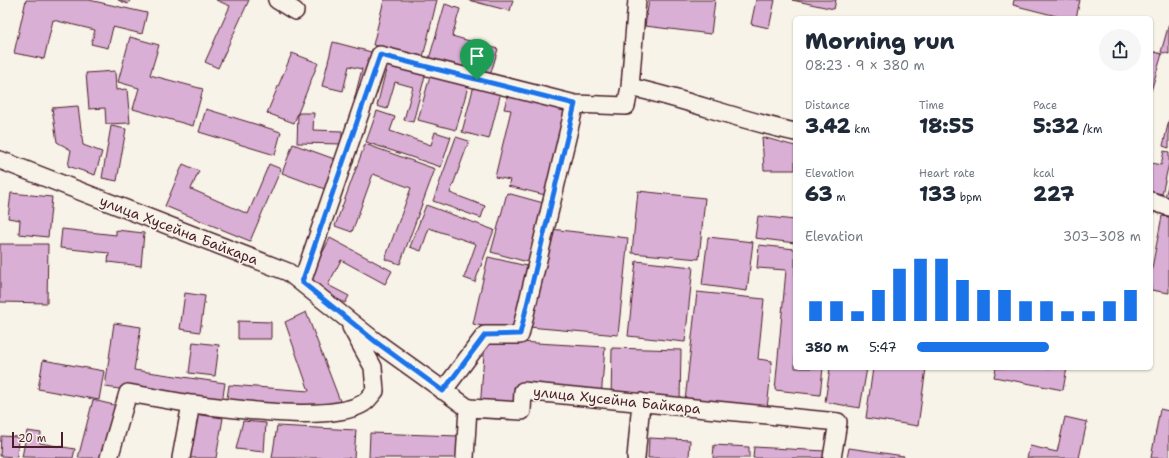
<!DOCTYPE html>
<meta charset="utf-8">
<style>
:root{--surface:#fff;--page:#f6f6f7;--text:#1f2937;--muted:#747a83;--accent:#1a73e8}
body{margin:0;font-family:"Shantell Sans",sans-serif;background:var(--page);color:var(--text);height:100vh;display:flex;flex-direction:column;font-size:15px;white-space:nowrap}
*{box-sizing:border-box;margin:0}
p{font-size:13px;color:var(--muted)}
.icon{flex:none;width:22px;height:22px;fill:none;stroke:currentColor;stroke-width:2;stroke-linecap:round;stroke-linejoin:round}
.map{position:relative;flex:1;overflow:hidden}
.side{position:absolute;left:793px;top:16px;width:360px;height:354px;display:flex;flex-direction:column;background:var(--surface);border-radius:6px;box-shadow:0 1px 3px #0004}
.side>*{flex:none}
.scale{position:absolute;left:12px;bottom:10px;width:51px;box-sizing:border-box;padding-left:4px;border:2px solid #4a1f2b;border-top:0;font-size:11px;line-height:14px;white-space:nowrap;color:#4a1f2b;-webkit-text-stroke:3px #f7f3e8;paint-order:stroke}
.pin{position:absolute;display:grid;place-items:center;width:34px;height:34px;color:#fff;margin:-41px -17px;border-radius:50% 50% 50% 0;rotate:-45deg;box-shadow:0 0 4px #0007}
.pin .icon{rotate:45deg}
.round{display:grid;place-items:center;flex:none;width:42px;height:42px;border-radius:21px;background:var(--page)}
.headline{display:flex;align-items:center;justify-content:space-between;height:68px;padding:0 12px}
h1{font-size:22px;font-weight:800;line-height:30px}
.stats{display:grid;grid-template-columns:repeat(3,1fr);gap:6px;height:68px;padding:4px 12px}
.stats div{display:grid;align-content:center}
.stats b{font-size:20px;font-weight:800}
.stats small{font-size:11px;font-weight:400}
.stats p{font-size:11px}
.chart{height:112px;padding:8px 12px}
.chart p{display:flex;justify-content:space-between}
.chart svg{width:100%;height:72px;margin-top:4px;stroke:var(--accent);stroke-width:6}
ul{padding:0 12px;list-style:none;font-size:13px}
li{display:grid;grid-template-columns:64px 48px 1fr;align-items:center;height:30px}
li i{height:10px;border-radius:5px;background:var(--accent)}
.map>svg:first-child{display:block}
.building{fill:#d9afd5;stroke:#4a1f2b}
.lines{fill:none;stroke-linecap:round;stroke-linejoin:round}
.street-casing{stroke:#4a1f2b;stroke-width:20}
.street{stroke:#f7f3e8;stroke-width:17}
.route-casing{stroke:#fff;stroke-width:8}
.route{stroke:#1a73e8;stroke-width:5}
.labels{text-anchor:middle;stroke-width:3;stroke-linejoin:round;paint-order:stroke}
.street-label{font-size:14px;fill:#4a1f2b;stroke:#f7f3e8}
</style>
<div class="map">
<svg width="1169" height="458" viewBox="0 0 1169 458">
<rect width="100%" height="100%" fill="#f7f3e8"/>
<filter id="ink" filterUnits="userSpaceOnUse"><feTurbulence type="fractalNoise" baseFrequency=".025" numOctaves="2"/><feDisplacementMap in="SourceGraphic" scale="8" xChannelSelector="R" yChannelSelector="G"/><feConvolveMatrix kernelMatrix="1 2 1 2 8 2 1 2 1" color-interpolation-filters="sRGB"/></filter>
<g filter="url(#ink)">
<path class="building" d="M26,0H89L147,13L142,34L113,27L108,48L91,44L95,30L53,20L44,59L14,53Z
M118,0H130L128,4Z
M216,0H249L218,68L205,62L230,6Z
M384,0H437L423,57L373,45Z
M468,0H513L510,11Z
M649,0H715L711,34L645,26Z
M756,0H775L769,28L751,24Z
M792,0H836L834,9Z
M1014,0H1080L1076,18H1064L1013,5Z
M445,4L460,9L452,36L498,49L490,76L429,59Z
M1169,24V54L1161,52Z
M130,37L159,45L150,75L203,89L193,126L133,109L139,88L118,82Z
M333,42L379,54L366,104L354,100L362,69L349,66L343,91L322,86Z
M1151,51L1162,54L1151,91Z
M292,53L318,63L294,123L267,113Z
M388,62L426,72L413,122L404,120L413,87L395,82L387,109L377,106Z
M115,71L116,90L127,89L130,123L106,124L105,108L89,109L86,73Z
M431,72L469,83L456,130L418,120Z
M474,85L501,92L489,139L462,132Z
M508,94L566,108L545,195L508,186L510,180L495,177L511,110L504,109Z
M78,106L83,145L102,152L95,175L68,166L71,150L57,142L52,108Z
M206,109L281,132L275,155L199,132Z
M377,111L395,117L390,131L431,145L435,132L451,137L441,167L366,142Z
M298,113H314L313,130L342,131V144L297,143Z
M1169,120V148L1163,146Z
M111,126L126,129L117,181L102,178Z
M456,137L469,141L450,193L485,206L481,218L433,201Z
M762,137L795,146V170H764Z
M293,144L340,161L330,191L282,173Z
M365,144L435,169L400,264L385,259L411,188L373,174L352,232L335,226Z
M1164,151L1169,152V163L1162,194L1151,192V163L1161,165Z
M183,164L199,171L191,189L248,214L269,164L281,169L250,241L165,206Z
M1169,182V197H1165Z
M638,191L705,198L699,259L632,253Z
M11,193L52,197L48,237L19,234L20,220L8,218Z
M507,193L547,204L531,263L491,252Z
M426,205L494,230L475,282L464,278L476,244L429,228L421,251L410,247Z
M1151,211L1154,212L1151,232Z
M758,216L795,220V243L755,238Z
M1162,216L1169,217V293L1151,290V273Z
M62,229L116,235V230L144,233L141,266L108,262L109,253L60,248Z
M551,229L628,238L618,335L529,327Z
M708,237L753,242L747,291L702,285Z
M330,238L392,271L385,284L341,260L328,285L349,296L345,303L307,283Z
M0,244H48L47,303L0,302Z
M759,245L795,249V368H823L820,395L775,390L786,270L757,268Z
M488,257L531,267L516,333L473,324Z
M636,261L693,267L685,342L628,336Z
M697,292L764,299L758,359L772,361L767,409L685,401Z
M185,293L205,296L200,332L180,329Z
M306,312L340,401V407L226,405L229,385L309,391L285,322Z
M238,321L271,322V339H238Z
M114,323L141,327L134,370L225,383L222,403L105,387Z
M485,340L605,347L601,399L526,395L525,413L480,410Z
M193,342L219,345L215,376L189,373Z
M612,348L681,350L680,402L611,401Z
M43,360L104,371L99,400L38,389Z
M830,368H867L860,408L825,402Z
M873,368H926L918,426L866,418Z
M996,368H1067L1063,390L994,377Z
M93,400L118,406L105,458H78Z
M1160,409L1169,411V458H1151Z
M194,414L223,418L216,458H187Z
M1065,417L1087,422L1079,458H1027L1030,446L1057,452Z
M243,421L266,423L264,452L236,449Z
M277,426L356,430L354,458H272Z
M27,431L41,433L40,443L75,449L73,458L22,457Z
M370,433L459,436L458,458H369Z
M1,436L18,437L17,457L0,456Z
M649,438L690,440L689,458H648Z
M714,445L749,447V458H713Z
M754,447L825,451V458H753Z
M849,448L904,456L903,458H847Z"/>
<g class="lines">
<g class="street-casing">
<path id="street" d="M277,0L295,11
M630,87C686,99 739,120 795,132
M0,160L288,272L376,342L468,408L522,411L523,391L838,422L832,458
M1151,201L1169,207
M302,282L380,55L575,104L626,106L630,87L637,0
M443,391L485,335H520L575,104
M109,458L128,393L191,404
M181,458L191,404C231,408 328,423 362,404C367,402 371,395 375,391L373,367L351,327
M465,458L468,408
M636,458L641,402"/>
</g>
<use href="#street" class="street"/>
</g>
</g>
<g class="lines" filter="url(#ink)">
<g class="route-casing">
<path id="route" d="M380,55L575,104L520,334L485,335L443,391L376,342L302,282Z"/>
</g>
<use href="#route" class="route"/>
</g>
<g class="labels">
<g class="street-label">
<text transform="translate(179 230) rotate(21)" y="5">улица Хусейна Байкара</text>
<text transform="translate(617 400) rotate(6)" y="5">улица Хусейна Байкара</text>
</g>
</g>
</svg>
<div class="scale">20 m</div>
<div class="pin" style="left:477px;top:80px;background:#1e9e55"><svg class="icon" aria-label="arrive" viewBox="0 0 24 24"><path d="M6 21V4h12l-3 4 3 4H6"/></svg></div>
<section class="side">
<div class="headline"><div><h1>Morning run</h1><p>08:23 · 9 × 380 m</p></div><a class="round"><svg class="icon" aria-label="share" viewBox="0 0 24 24"><path d="M12 15V3M7 8l5-5 5 5M5 13v7h14v-7"/></svg></a></div>
<div class="stats">
<div><p>Distance</p><b>3.42<small> km</small></b></div>
<div><p>Time</p><b>18:55</b></div>
<div><p>Pace</p><b>5:32<small> /km</small></b></div>
</div>
<div class="stats">
<div><p>Elevation</p><b>63<small> m</small></b></div>
<div><p>Heart rate</p><b>133<small> bpm</small></b></div>
<div><p>kcal</p><b>227</b></div>
</div>
<div class="chart"><p><span>Elevation</span>303–308 m</p>
<svg viewBox="0 0 160 44" preserveAspectRatio="none"><path d="M5 44V32M15 44V32M25 44V38M35 44V25M45 44V12M55 44V6M65 44V6M75 44V19M85 44V25M95 44V25M105 44V32M115 44V32M125 44V38M135 44V38M145 44V32M155 44V25"/></svg>
</div>
<ul>
<li><b>380 m</b>5:47<i style="width:59%"></i></li>
</ul>
</section>
</div>
